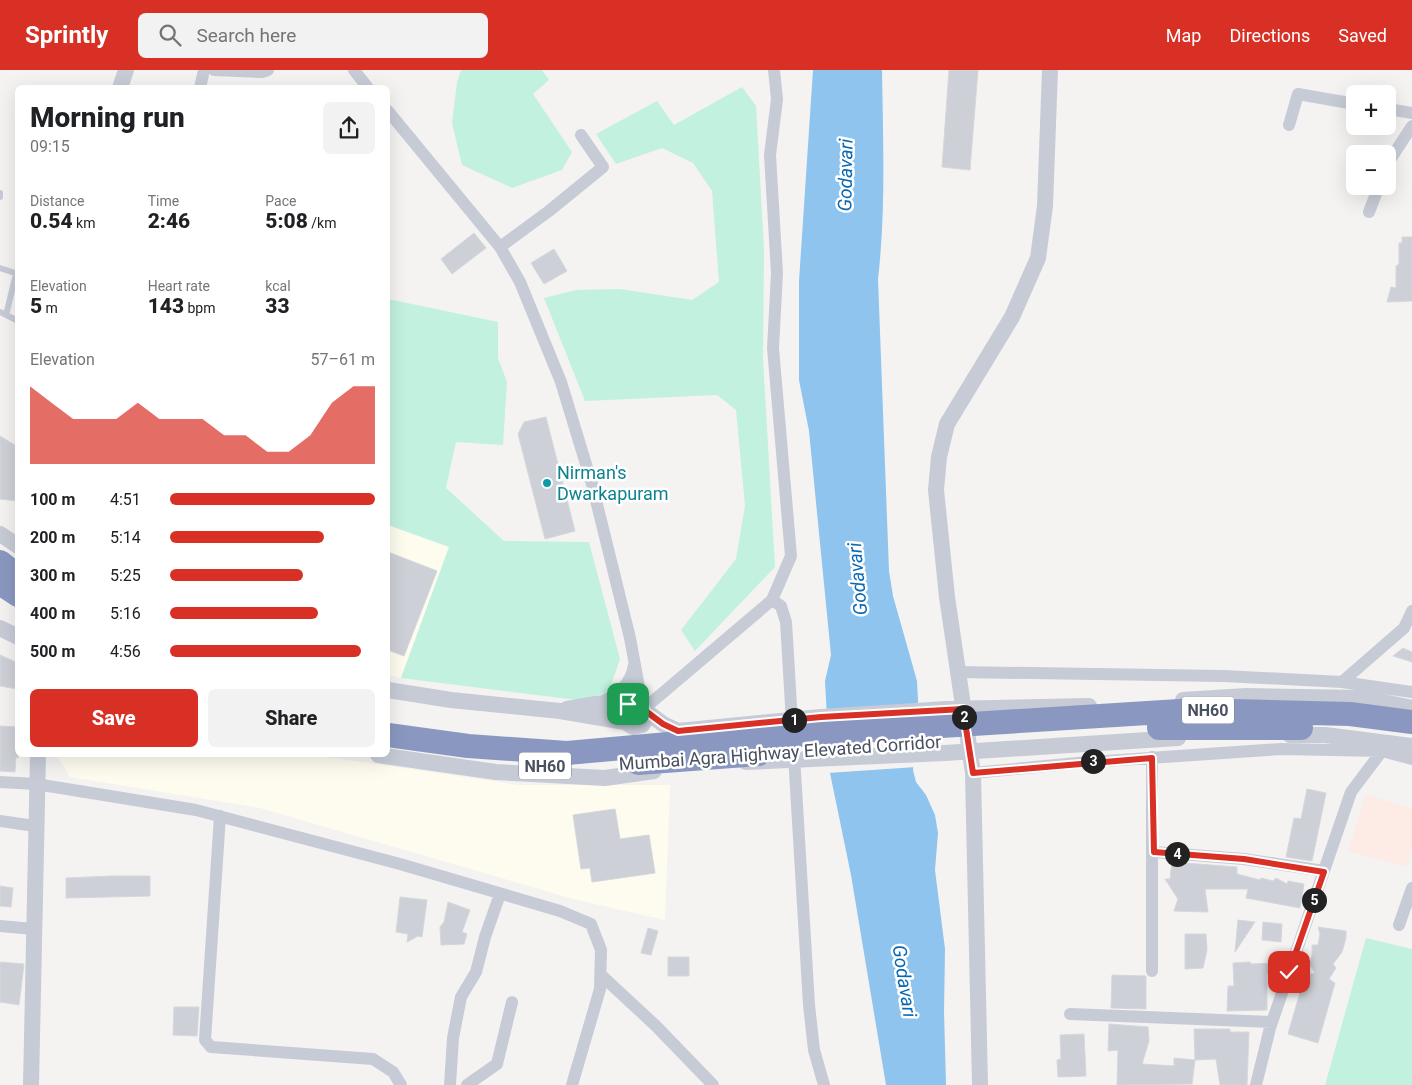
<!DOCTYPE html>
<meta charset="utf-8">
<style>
:root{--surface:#fff;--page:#f2f2f2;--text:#202124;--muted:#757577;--accent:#d93025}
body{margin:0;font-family:Roboto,sans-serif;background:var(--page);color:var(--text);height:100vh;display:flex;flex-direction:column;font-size:19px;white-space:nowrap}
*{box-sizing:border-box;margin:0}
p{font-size:16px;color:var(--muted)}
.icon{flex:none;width:28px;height:28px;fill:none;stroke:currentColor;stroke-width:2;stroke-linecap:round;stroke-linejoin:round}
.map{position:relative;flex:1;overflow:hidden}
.panel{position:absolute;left:15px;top:15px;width:375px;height:672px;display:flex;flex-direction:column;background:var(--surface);border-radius:8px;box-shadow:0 5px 20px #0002}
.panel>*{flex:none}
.controls{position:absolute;left:1346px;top:15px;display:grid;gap:10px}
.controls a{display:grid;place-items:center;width:50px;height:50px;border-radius:8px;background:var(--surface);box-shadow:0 5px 20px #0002;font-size:25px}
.pin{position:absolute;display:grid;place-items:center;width:42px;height:42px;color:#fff;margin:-21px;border-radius:10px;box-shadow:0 2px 8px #0006}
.km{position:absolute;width:25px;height:25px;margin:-12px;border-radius:50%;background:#222;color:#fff;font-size:14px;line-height:25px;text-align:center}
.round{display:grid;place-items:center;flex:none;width:52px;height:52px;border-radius:8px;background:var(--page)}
.head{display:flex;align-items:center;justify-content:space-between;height:85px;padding:0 15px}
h1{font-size:28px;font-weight:800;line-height:38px}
.stats{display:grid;grid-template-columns:repeat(3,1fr);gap:8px;height:85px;padding:5px 15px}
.stats div{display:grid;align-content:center}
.stats b{font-size:21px;font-weight:800}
.stats small{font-size:14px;font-weight:400}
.stats p{font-size:14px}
.chart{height:140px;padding:10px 15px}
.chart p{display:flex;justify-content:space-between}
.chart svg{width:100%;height:90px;margin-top:5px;fill:var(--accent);opacity:.7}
.button{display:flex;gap:10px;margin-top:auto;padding:10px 15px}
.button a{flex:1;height:58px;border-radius:8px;background:var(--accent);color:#fff;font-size:20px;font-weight:800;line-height:58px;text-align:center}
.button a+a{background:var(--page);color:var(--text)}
ul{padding:0 15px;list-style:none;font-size:16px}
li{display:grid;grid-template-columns:80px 60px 1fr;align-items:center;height:38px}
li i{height:12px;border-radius:6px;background:var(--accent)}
header{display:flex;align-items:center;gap:30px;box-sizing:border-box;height:70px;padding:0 25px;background:var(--accent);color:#fff}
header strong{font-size:24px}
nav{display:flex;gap:28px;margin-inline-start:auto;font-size:18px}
.search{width:350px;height:45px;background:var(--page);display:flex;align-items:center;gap:12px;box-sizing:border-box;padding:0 18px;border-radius:8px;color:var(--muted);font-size:19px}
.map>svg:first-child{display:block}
.commercial{fill:#fdfcee}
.medical{fill:#fcece5}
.green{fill:#c2f1df}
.water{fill:#8ec4ee}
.pier{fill:#f4f3f2}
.building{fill:#ced0d7;stroke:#d6d7dd}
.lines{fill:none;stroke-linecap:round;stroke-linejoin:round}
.service{stroke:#c6cbd6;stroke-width:6}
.minor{stroke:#c6cbd6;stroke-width:12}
.tertiary{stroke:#c6cbd6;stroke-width:16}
.motorway{stroke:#8a98c1;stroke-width:24}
.route-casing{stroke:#fff;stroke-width:10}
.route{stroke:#d93025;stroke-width:6}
.culture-dot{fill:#0f9aa8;stroke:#fff;stroke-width:2}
.labels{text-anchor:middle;stroke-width:5;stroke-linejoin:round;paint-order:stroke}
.shield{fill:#fff;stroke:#808490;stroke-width:1}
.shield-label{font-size:16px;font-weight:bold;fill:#495060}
.culture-label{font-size:18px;fill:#0d838f;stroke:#fff;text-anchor:start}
.street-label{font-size:18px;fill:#495060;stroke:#fff}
.water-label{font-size:19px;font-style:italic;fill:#0a68b2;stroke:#fff}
</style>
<header>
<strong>Sprintly</strong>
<div class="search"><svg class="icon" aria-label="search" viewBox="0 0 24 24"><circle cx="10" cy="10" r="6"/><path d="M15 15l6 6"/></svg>Search here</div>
<nav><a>Map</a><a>Directions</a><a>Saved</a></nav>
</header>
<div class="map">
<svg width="1412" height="1015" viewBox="0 0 1412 1015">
<rect width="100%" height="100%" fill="#f4f3f2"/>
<path class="commercial" d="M388,455L449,477L401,608L388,605Z
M57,685H313L519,715H670L665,850L577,830L260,738L70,707Z"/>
<path class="medical" d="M1366,724L1412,739V777L1407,797L1348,781Z"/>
<path class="green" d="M461,0H542L549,10L533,24L572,82L562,100L512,118L462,95L452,53L457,12Z
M742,17L756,36L764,179L763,289L775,497L695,581L681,560L736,489L745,436L736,340L717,325L585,331L544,228L576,220L620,219L692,230L719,212L712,121L693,93L662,78L616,94L596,64L657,31L674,55Z
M388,229L498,252V288L507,312L503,375L456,372L446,418L504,471L589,472L620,589L609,621L585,631L401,608L449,477L388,455Z
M1366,868L1412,879V1015H1325Z"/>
<path class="water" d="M813,0H882C883,70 886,140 878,209L889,501L893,526L917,611L918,631L913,700L916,712L926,725L935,745L938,763L935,800L945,879L944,941L946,1015H886L851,805L830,703L825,611L831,585L809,361L799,310V211Z"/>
<path class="pier" d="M920,648L916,697L828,703L825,655Z"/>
<path class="building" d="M949,0H978L970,100L942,97Z
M474,163L486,178L452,204L441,189Z
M1402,167H1412V231L1387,232L1391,217L1396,218V196L1399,194V173H1402Z
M554,179L567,201L544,214L531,193Z
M546,347L575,461L545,469L518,364L524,352Z
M0,366L18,377V431L0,429Z
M388,482L437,501L404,586L388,580Z
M1403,578L1412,582V592L1393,586Z
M0,585L18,593V619L0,616Z
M0,656L18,657V688L16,687L15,702L0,701Z
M1307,719L1326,723L1312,791L1286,787L1294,748L1301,749Z
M615,739L620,769L649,765L655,803L592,812L590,798L581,799L573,745Z
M1172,792L1237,797V804L1260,810L1261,808L1273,811L1276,808L1287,814L1288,811L1304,814L1300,838L1246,828L1248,819H1205L1208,842L1174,841L1178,829L1165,809H1170Z
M111,806H150V826L66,828V808Z
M0,816L13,818L11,837L0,836Z
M400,827L427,830L422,867L418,866L407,872L408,864L396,862Z
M448,832L470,840L462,862L467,864L464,874L441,875L440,857L444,852Z
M1238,850L1255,852L1235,882Z
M1263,852L1282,854L1281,872L1262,870Z
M1318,857L1346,861V868L1342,882L1333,894L1336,898L1329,909L1335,913L1318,973L1288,964L1305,905L1315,903L1309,894L1312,886V875H1318L1320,864Z
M648,858L658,861L651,885L641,883Z
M1185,864H1206L1207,880L1203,898L1185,899Z
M668,887H689V906H668Z
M0,892L24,894L19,935L0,932Z
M1250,892L1251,894L1272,893V904H1267V940L1227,941L1228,916H1234L1233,893Z
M1112,905L1146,906V939L1111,938Z
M174,937H199L197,966L173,965Z
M1109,954L1148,957L1149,971L1142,994L1174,996V988L1195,990L1192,1014L1117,1015L1118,980L1108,981Z
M1194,959H1230V962H1249L1247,1015H1220L1216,989L1195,990Z
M1084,964L1086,1006L1058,1007L1057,990L1061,989L1060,965Z"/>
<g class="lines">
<path class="service" d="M0,123V127
M0,198L18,204
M0,242L18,251
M6,245L16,204"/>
<path class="minor" d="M214,0L262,2L268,0
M354,0L368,18
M200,18L204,0
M1388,39L1412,43
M388,41L500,177L520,212L561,312L592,414L630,568L642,633
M1289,55L1298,24L1355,34
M1388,93L1412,56
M1369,142L1379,116
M500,177L549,141L603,97L581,65
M772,530L791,486L773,278L777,203L770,85L777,29L774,0
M958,602L1224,606L1342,612L1412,622
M1342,612L1404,558L1412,541
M601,632C618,624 631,615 634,595
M646,637L772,530L781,536L786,552L809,935L814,980L824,1015
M973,703L1077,693L1281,679L1382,681L1412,689
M0,712L36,714L196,740L400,794L560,841L591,854L601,880L600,919L572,1015
M220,746L205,970L211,977L373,989L393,1002L401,1015
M0,751L35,756
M1154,782L1244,789L1324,801
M1399,855L1412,818
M0,856L33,859
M1152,901V687
M601,905L656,956L713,1015
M1070,944L1272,952
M450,1015L453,968L461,927L476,902L485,867L500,824
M467,1015L497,994L512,932
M1256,1015L1270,958L1351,722L1382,681"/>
<path class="tertiary" d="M120,18L126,0
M0,464L18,476
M0,558L18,567
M388,620L451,630L560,641L625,652
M1183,630L1246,626L1364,628L1412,638
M567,639L596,634L637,632L646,637L647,642L648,646L642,655L633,657L625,652L623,642L628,634
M647,642L663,654L678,661L821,647L946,639L1089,636
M1290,665H1325L1412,676
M378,685L496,702L605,708L654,701
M746,692L945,683L1178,668
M31,1015L38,685
M980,1015L973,703L947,527L936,420L939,387L947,354L1012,247L1038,188L1045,136L1050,0"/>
<path class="motorway" d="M0,492L18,506
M0,513L18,525
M1159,658H1301
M388,665L468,676L567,683L702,671L1195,640L1350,644L1412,652
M638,693L759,684"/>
</g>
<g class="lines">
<g class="route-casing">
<path id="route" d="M628,634L637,632L642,633L647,642L663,654L678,661L821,647L963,639L973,703L1152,688L1154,782L1244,789L1324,802L1289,902"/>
</g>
<use href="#route" class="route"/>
</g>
<circle class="culture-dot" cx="547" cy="413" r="5"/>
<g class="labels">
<g class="shield">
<rect x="1182" y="626.5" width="52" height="27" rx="4"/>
<rect x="519" y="682.5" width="52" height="27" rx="4"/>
</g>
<g class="shield-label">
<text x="1208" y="646">NH60</text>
<text x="545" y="702">NH60</text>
</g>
<g class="culture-label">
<text x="557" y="409">Nirman's<tspan x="557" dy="21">Dwarkapuram</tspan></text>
</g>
<g class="street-label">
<text transform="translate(780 683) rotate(-4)" y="6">Mumbai Agra Highway Elevated Corridor</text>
</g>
<g class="water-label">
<text transform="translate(845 105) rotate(-89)" y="7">Godavari</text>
<text transform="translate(857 509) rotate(-95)" y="7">Godavari</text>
<text transform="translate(905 911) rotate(81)" y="7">Godavari</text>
</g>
</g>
</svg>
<div class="controls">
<a>+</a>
<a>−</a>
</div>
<div class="pin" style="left:628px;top:634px;background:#1e9e55"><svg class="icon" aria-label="arrive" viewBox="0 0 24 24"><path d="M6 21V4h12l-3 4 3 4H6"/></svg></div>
<div class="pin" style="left:1289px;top:902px;background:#d93025"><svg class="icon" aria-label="check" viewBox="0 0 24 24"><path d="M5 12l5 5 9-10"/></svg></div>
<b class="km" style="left:794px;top:650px">1</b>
<b class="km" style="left:964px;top:647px">2</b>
<b class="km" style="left:1093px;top:691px">3</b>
<b class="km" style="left:1177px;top:784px">4</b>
<b class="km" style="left:1314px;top:830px">5</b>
<section class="panel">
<div class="head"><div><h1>Morning run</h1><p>09:15</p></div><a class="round"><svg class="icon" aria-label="share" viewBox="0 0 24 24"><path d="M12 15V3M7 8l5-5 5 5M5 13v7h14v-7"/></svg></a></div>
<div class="stats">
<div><p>Distance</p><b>0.54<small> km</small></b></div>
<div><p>Time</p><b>2:46</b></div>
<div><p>Pace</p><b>5:08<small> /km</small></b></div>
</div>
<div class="stats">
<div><p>Elevation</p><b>5<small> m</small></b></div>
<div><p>Heart rate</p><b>143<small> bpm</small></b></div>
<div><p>kcal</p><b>33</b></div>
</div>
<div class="chart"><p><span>Elevation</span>57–61 m</p>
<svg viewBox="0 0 160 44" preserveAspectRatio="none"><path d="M0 44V6L10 14L20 22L30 22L40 22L50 14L60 22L70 22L80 22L90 30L100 30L110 38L120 38L130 30L140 14L150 6L160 6V44z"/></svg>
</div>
<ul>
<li><b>100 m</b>4:51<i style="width:100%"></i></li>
<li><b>200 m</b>5:14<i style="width:75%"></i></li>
<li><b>300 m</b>5:25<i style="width:65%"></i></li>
<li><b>400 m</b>5:16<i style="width:72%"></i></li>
<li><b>500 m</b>4:56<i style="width:93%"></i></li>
</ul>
<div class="button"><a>Save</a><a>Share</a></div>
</section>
</div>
